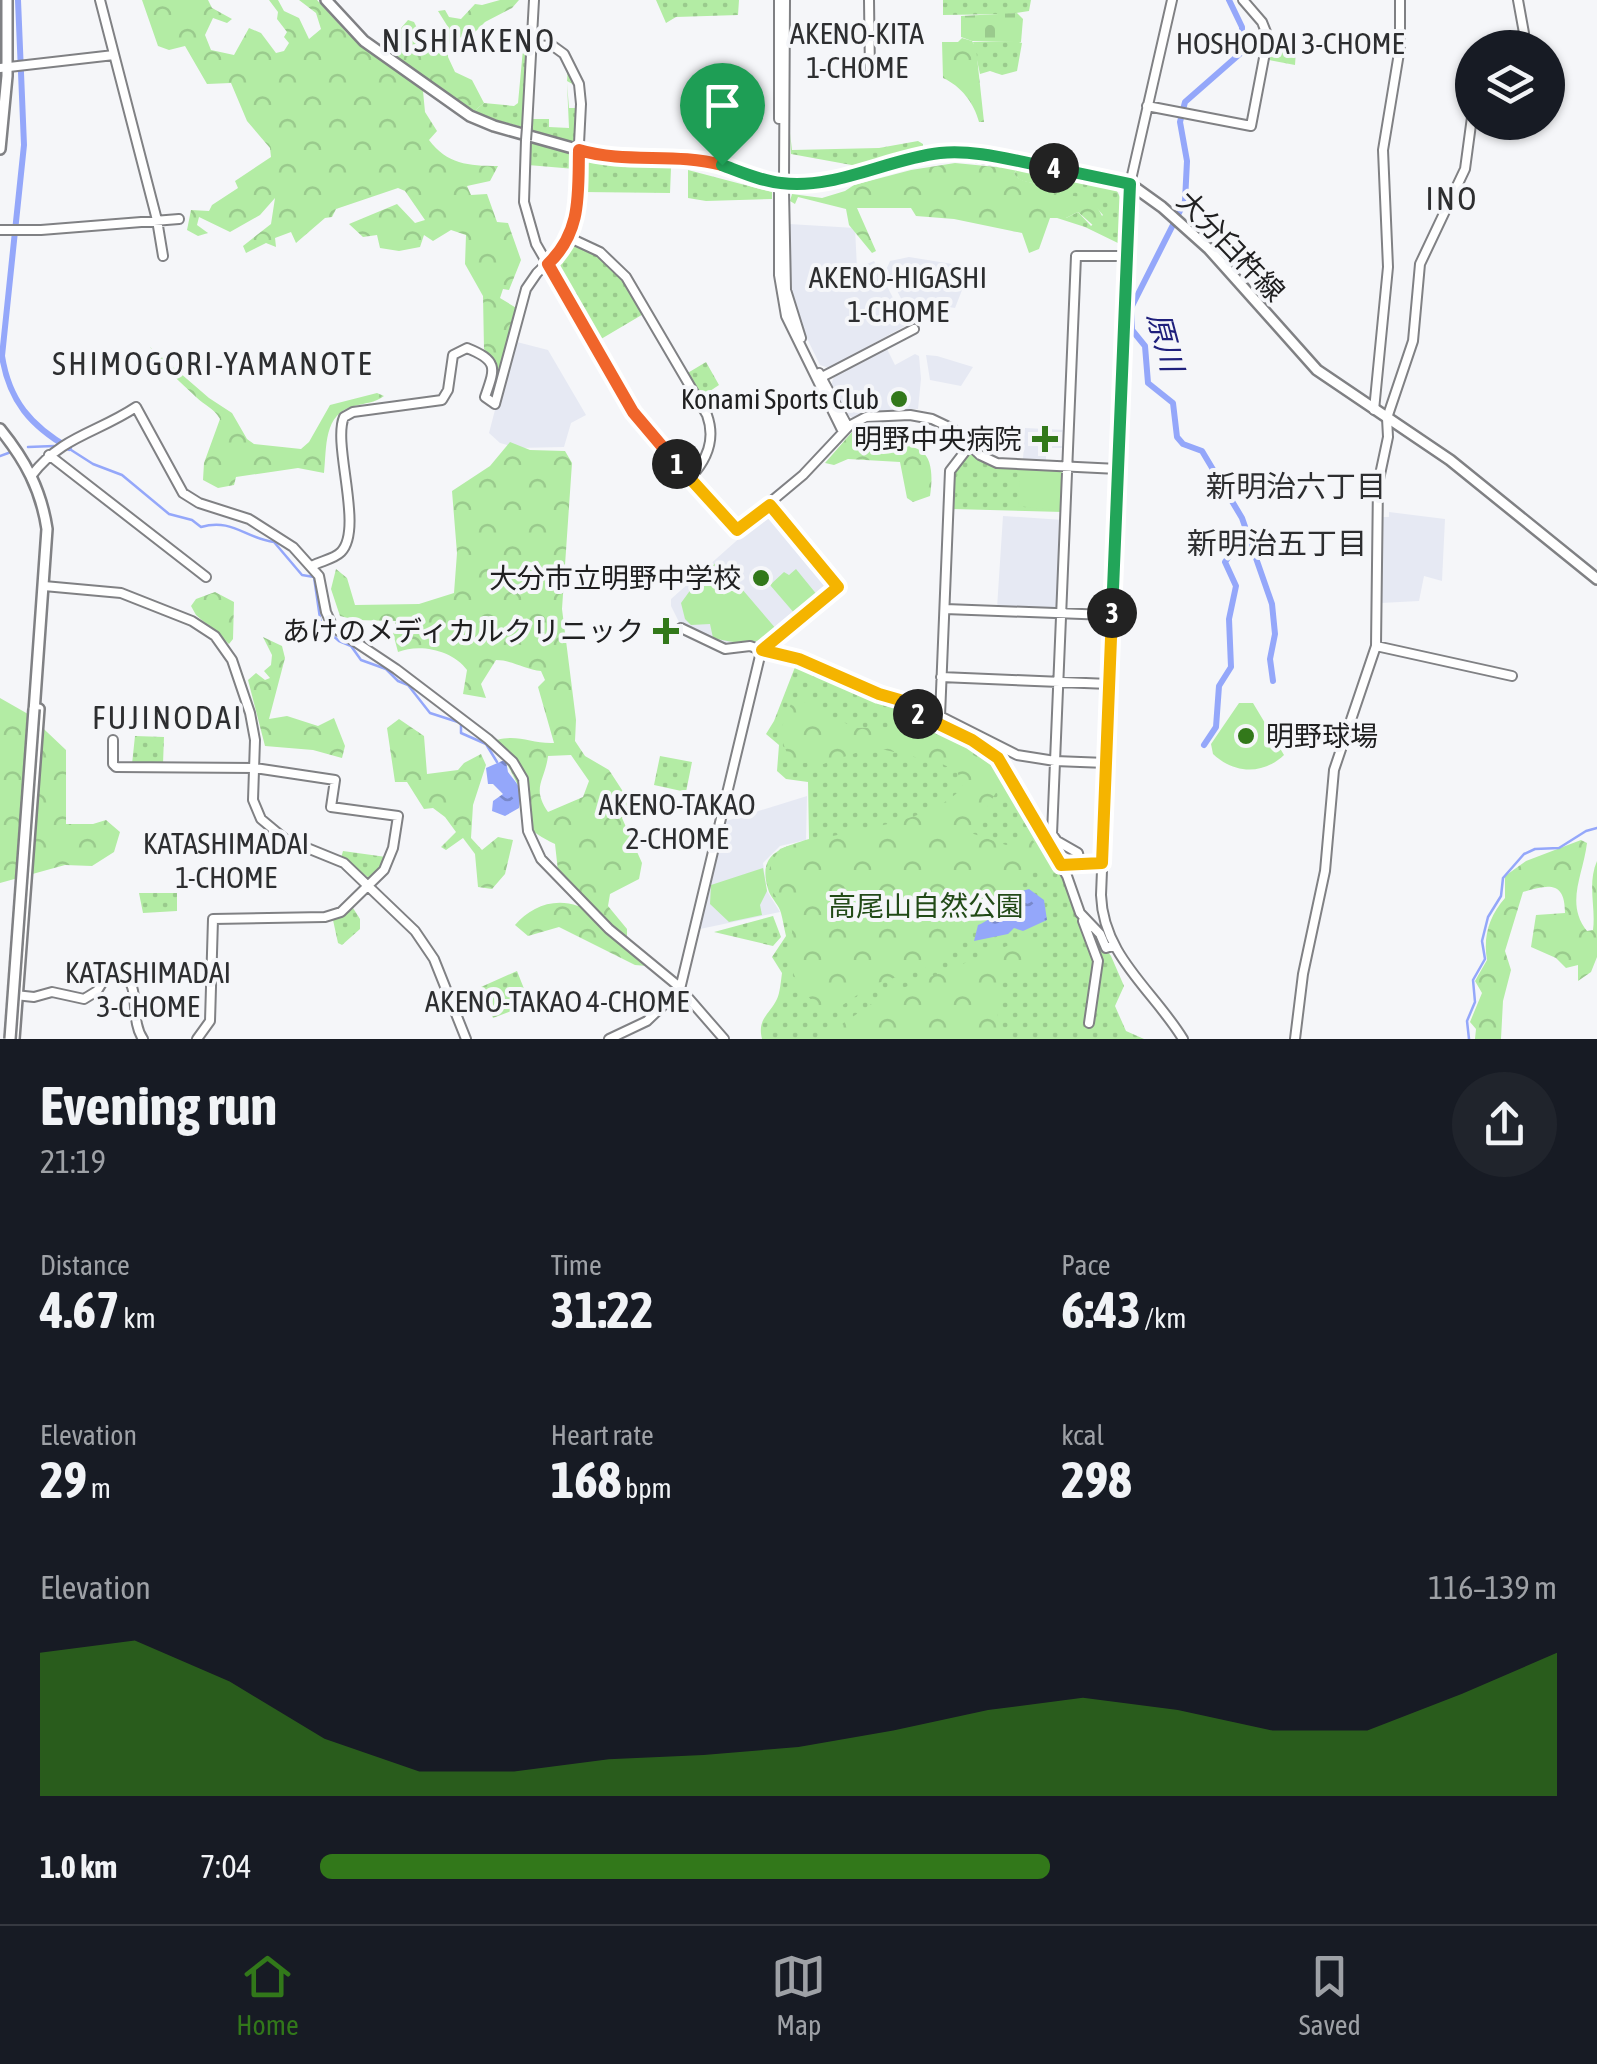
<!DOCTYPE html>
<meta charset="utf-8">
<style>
:root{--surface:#171b24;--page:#20242c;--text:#f1f3f6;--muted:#9ea1a6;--line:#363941;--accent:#32781a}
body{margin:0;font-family:"Asap Condensed","Noto Sans JP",sans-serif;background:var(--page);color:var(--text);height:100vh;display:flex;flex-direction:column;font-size:38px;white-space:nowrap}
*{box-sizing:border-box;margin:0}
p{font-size:32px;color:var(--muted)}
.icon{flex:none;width:55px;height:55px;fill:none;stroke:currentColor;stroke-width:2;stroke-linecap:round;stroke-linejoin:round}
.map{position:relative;height:1039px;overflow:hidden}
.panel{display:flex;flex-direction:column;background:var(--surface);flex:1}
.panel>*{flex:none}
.buttons{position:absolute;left:1455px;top:30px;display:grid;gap:20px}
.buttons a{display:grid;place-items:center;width:110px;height:110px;border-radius:50%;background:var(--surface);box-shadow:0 2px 8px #0004;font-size:50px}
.pin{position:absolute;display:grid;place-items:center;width:85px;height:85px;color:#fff;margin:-102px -42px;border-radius:50% 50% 50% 0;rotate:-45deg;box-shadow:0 0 10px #0007}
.pin .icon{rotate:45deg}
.km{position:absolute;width:50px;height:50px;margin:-25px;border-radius:50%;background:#222;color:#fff;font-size:28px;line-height:50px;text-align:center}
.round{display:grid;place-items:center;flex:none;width:105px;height:105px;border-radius:52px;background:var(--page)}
.overview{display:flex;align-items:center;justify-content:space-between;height:170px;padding:0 40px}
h1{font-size:55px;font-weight:700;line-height:75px}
.figures{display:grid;grid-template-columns:repeat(3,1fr);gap:15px;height:170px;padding:10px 40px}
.figures div{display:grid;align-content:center}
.figures b{font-size:50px;font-weight:700}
.figures small{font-size:28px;font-weight:400}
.figures p{font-size:28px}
.chart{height:280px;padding:20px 40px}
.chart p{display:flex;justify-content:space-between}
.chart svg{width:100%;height:180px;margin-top:10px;fill:var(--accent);opacity:.7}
ul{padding:0 40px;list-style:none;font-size:32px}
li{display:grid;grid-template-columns:160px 120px 1fr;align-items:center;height:75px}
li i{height:25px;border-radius:12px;background:var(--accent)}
.tab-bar{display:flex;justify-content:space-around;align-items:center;height:140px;border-top:2px solid var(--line);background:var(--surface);font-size:28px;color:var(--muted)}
.tab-bar a{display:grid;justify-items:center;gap:5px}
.tab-bar .active{color:var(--accent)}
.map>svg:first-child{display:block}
.built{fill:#e6e9f3}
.green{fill:url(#green-dots)}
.forest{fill:url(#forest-crowns);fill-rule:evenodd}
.cemetery{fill:url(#cemetery-stones)}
.pitch{fill:#b3eca4}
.water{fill:url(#water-ripples)}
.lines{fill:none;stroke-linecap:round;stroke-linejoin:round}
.stream{stroke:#94a7fa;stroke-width:2.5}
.river{stroke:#94a7fa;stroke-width:6}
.secondary-casing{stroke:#808184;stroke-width:12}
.primary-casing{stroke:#808184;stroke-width:14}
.secondary{stroke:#fff;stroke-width:8}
.primary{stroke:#fff;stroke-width:9}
.secondary-bridge-casing{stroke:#808184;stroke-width:12;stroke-linecap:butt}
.primary-bridge-casing{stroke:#808184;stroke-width:14;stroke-linecap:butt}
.secondary-bridge{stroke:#fff;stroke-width:8}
.primary-bridge{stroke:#fff;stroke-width:9}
.split-1-casing{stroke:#fff;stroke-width:20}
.split-2-casing{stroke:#fff;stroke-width:20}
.split-3-casing{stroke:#fff;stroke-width:20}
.split-4-casing{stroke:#fff;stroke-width:20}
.split-5-casing{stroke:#fff;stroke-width:20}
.split-1{stroke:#f0652b;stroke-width:12}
.split-2{stroke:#f5b400;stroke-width:12}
.split-3{stroke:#f5b400;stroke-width:12}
.split-4{stroke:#22a559;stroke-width:12}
.split-5{stroke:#22a559;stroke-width:12}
.poi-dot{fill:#32781a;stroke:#f5f6f9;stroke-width:4}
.labels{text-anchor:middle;stroke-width:8;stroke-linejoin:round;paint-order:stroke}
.street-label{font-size:28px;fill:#202021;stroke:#f5f6f9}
.poi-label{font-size:28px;fill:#202021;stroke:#f5f6f9;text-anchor:end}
.park-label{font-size:28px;fill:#224a17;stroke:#f5f6f9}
.neighbourhood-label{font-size:30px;fill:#2d2e30;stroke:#f5f6f9}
.water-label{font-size:30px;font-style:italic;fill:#1f1f7c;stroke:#f5f6f9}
.quarter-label{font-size:32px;letter-spacing:2.5px;fill:#2d2e30;stroke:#f5f6f9}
</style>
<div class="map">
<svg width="1597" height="1039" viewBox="0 0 1597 1039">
<defs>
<pattern id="green-dots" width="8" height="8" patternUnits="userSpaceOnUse" patternTransform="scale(2.5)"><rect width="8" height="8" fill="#b3eca4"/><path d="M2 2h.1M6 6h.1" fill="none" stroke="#9aca8d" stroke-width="1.8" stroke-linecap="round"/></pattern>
<pattern id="forest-crowns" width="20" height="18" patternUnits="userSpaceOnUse" patternTransform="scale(2.5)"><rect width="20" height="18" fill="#b3eca4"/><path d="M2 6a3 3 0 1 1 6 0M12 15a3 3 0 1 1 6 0" fill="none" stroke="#9aca8d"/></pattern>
<pattern id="cemetery-stones" width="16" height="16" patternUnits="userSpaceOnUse" patternTransform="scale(2.5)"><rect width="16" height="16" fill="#b3eca4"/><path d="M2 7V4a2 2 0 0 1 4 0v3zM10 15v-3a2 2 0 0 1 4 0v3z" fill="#9aca8d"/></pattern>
<pattern id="water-ripples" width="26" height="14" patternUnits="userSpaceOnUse" patternTransform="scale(2.5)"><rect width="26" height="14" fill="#94a7fa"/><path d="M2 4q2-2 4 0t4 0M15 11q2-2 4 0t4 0" fill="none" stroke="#7888ca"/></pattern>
</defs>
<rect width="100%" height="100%" fill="#f5f6f9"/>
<path class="built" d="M789,224L855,228L857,268L874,261L907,325L829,368L820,365L799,322L791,290Z
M909,257L971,267L955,308L924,303L904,304L886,270L890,261Z
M513,341L548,350L586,415L571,423L564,447L518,448L500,443L489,433Z
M887,349L895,365L915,354L919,356L921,379L918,409L876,411L853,418L846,414L831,386L834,376Z
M926,355L937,356L973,367L961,386L930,380Z
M1025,428L1065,430V448H1046V460L1023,459Z
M770,511L833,585L831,588L761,644L731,645L680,624L671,606V599Z
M1389,512L1445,519L1442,581L1424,576L1419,601L1381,603L1380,517H1389Z
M1003,516L1063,520L1059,610L997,608Z
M807,796L806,840L780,846L763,863L767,891L780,912L700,929L723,822Z"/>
<path class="green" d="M656,0H739L738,15L676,17L666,23Z
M943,0H1031L1029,11L1009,14L943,15Z
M1297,35L1295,65L1269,60L1272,37Z
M1016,41L1022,43L1017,71L1002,75L990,71L980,74L973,42Z
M526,48L522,127L472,113L484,103L514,106L518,103L523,49Z
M549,48C584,63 577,110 577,142L574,143L531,130L532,119H549V127L569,128L567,83L569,108H576V86L567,81C570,59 555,50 536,49Z
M790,133L792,150L879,148L918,141L923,144V151L857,166L791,154Z
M529,141L574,153L575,169L528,165Z
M584,157L671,168L670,193L583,192Z
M1017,169L1116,189L1123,203L1122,245L1085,227L1054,217L1066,218L1078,212L1091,226L1103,215C1083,190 1069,202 1050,192C1045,190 1042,185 1036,184C1026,181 1021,183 1014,174Z
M688,170L772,192V199L706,201L688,198Z
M572,242C611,261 623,275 645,313L596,342L552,264Z
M706,362L719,385L701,397L686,374Z
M970,451L996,467L1062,470L1063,512L952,509V469Z
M797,662L899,703L918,718L990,753L1002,767L1033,827L1064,874L1077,910L1111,956L1124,986L1115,1006L1126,1031L1144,1039H762C757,1019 769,1015 777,999C780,993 781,980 782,973L772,957L786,936C784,928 783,920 781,913C779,905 772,899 769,892C756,854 780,848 809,839L808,782L786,779L777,771L779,745L766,734L774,721Z
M135,736L164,737L163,764H132Z
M660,756L692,762L686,792L654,785Z
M343,851L386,857L382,867L369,878L341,858Z
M139,893H177V911L143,913Z
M353,908L360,919V929L342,945L338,943L333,920Z
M773,916L781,937L773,946L714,932Z
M517,971L530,1004L493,1018L481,987Z"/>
<path class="forest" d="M142,0H208L212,8L232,19L227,23L213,18L205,35L211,50L234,55L249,28L261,33L276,53L284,51L289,43L284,37L287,32L277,19L278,12L269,0H278L284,11L299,18L309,39L321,29L316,13L299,0H317L348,34L423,91L425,112L437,131L429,140C447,164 468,166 498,166L490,181L467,186L471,195L487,194L497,222L508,223L521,260L509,290L503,289L500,298L518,309L495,393L491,391L495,361L484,349L483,296L465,264L466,235L451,230L433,241L424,235L420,247L399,251L380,248L377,235L363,237L349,224L397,204L415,223L425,220L405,191L398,188L336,209L332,217L325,218L296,243L291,232L275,238L276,247L266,243L246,253L243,246L271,224L275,198L260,215L230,232L199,217L197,225L208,233L198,236L187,230L191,210L209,211L212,205L238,188L235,181L271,157L270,148L247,121L231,83L207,84L185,46L169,50L158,46Z
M500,0H519L512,8L485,22L471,36L456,38L448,45V57L455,72L472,80L484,103L472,113L389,54L395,35L408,20L414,22L424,42L430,46L448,27L438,11L445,10L449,17L461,19L475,4L482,5Z
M962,38L972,41L976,48L984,122H979C974,103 961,86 943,78L942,42H958Z
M955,163L1017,169L1014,174C1021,182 1026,181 1036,184C1046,186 1047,192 1057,194C1080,198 1092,192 1104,220L1095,227L1078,212L1066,218H1050L1039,249L1029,253L1022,233L954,219L916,216L911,208H857L876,251L872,253L849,225L846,209L798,197L795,204L790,201L792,194L822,198L845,191L854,185L911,170Z
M150,347L209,398L232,413L247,439L254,444L301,449L309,442L330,405L377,393L384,396C375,403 365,403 354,406C323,414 327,447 324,473L298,468L236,477L234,485L218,488L203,480L204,463L220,419C213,407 205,406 196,397C179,381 163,367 150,347Z
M866,425C887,425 893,429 907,443C911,447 917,448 921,451C934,459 932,483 930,496L913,502L907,498L900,462L848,459L834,465L825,463L852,432Z
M510,442L530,450L565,451L572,463L562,609L576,720L575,741L585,756L609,770L635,810L622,818L642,863L639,879L610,894L608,906L627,929V947L647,966L635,965L559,927L528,936L515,925C530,907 554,897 578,906L589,901L558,871L555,844C542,838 523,827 521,813C520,807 523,802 522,796C521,789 502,753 496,748L497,740C518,734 532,744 554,743L538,687L545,680L541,671C525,669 511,660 496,660L481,684L486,698L463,694L467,670C453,650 419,643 398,652L393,633L396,621L356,620L340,616L331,589L336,569L347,578L355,605L419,604L454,593L457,553L452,491L490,466ZM571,755L589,781L583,797L548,812C531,787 545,781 548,756Z
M215,592L234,602L233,639L229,644L196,615L191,606L196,599Z
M263,637L282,646L285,658L269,719L287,716L318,726L334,718L345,746L342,758L313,750L265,746L248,680L256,673L265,680L270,678L264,671L271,665L272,655Z
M0,698L28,714L66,750V824H93L106,820L120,832L114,852L92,866L65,865L0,883Z
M814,701L831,717L857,728L923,727L991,765L1002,783L971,833L1006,845L1030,837L1055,867L1031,873L1024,883L1005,894L981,917L956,951L928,967L872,985L825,1017C811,997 791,983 790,957C790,948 794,936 791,926C781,893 753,886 780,849C831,831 927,828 963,787L957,771L940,763L873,747L823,764L793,762C778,741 779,727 791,704Z
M399,719L424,736L427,774L458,770L464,763L481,754L486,765L473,805L471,838L482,850L498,837L513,840L505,874L492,889L478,887L475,854L463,838L446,850L441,847L456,832L445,817L433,808L424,809L407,782H395L387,728Z
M1581,840L1587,843C1583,876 1565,903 1587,931L1593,930C1596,907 1587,884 1597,861V957L1591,972L1578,981V965L1566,968L1556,958L1531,947L1536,915L1565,913C1565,881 1549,884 1523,892L1505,951L1511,970L1503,1001L1501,1039H1475L1476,1029L1470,1022L1482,993L1475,981L1487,960C1483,937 1489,916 1505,898V876L1526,861Z
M1032,940L1042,957L1024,971L1000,976L997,1026L1010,1039H814L829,1033L883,996L1017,942Z"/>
<path class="cemetery" d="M1017,13L1023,19L1021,42L972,41L961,37V16Z"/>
<path class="pitch" d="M1020,471L1059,472L1062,477L1061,511L1018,506Z
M718,561L777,630C758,647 737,644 713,638L710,624L691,625L685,619L681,603L702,574Z
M796,569L818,596L795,614L770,585L784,572L789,575Z
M1239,703H1253L1284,755C1263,775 1234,774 1213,754L1211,744Z
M763,868L767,891L760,905L762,915L729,922L710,904L711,885Z"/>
<path class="water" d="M502,761H506L508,772C520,788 522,786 519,808L505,816L492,811L493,801L503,794L493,784H488L486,768Z
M1029,889L1044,900L1047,920L1023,931L1014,928L1008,934L974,941L978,925C1000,917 1006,894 1029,889Z"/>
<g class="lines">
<path class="stream" d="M28,447L54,446
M68,448L93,464L122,475L169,514L192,520L201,527C232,518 245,538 274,542L302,575L314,577L321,625L339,641L351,646L361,660L386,669L398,681L408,685L430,713L461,723V733L486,744L497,762
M0,456L11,452
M1469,1039L1467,1021L1475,1002L1473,980L1485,959L1482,941L1488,917L1501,896L1503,878L1524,854L1535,849L1559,848L1586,831L1597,828"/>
<path class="river" d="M18,0L24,145L2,356C9,401 31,426 69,448
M1229,0L1242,27V52L1185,102L1180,122L1187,161L1185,201L1131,308L1132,330L1145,346L1148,383L1173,403L1177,437L1183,444L1202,451L1242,518L1272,604L1275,634L1270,659L1273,681
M1204,745L1216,727L1219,686L1231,667L1229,619L1236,586L1225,562L1246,533"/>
<g class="secondary-casing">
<path id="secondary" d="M100,0L157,220L163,256
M779,0V119
M869,0L870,74
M1172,0L1130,184L1101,895C1103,956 1153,990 1183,1039
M1518,0L1524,33L1521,48
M0,68L114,55
M1147,106L1251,126L1268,37L1262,22L1243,0
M527,127L534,0
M526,140L524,202L536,244L633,412L737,530L803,475L849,426L866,417L910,415L932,419L953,429L980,455L997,463L1118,469
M784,180L785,0
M779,190V275L786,316L843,432
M784,191L786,290L801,338
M0,230H41L179,219
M570,238L600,252L626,277L707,415C716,440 707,460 690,478
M819,373L848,427
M820,378L914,329
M495,404L526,289L537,273L562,249L575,223L581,104L579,84L564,54L553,46L531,45
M1374,410L1388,267L1383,150L1400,47V0
M970,445L950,471L940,716L1017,755L1055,761L1106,763
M49,455L206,577
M32,475C62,436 97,433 136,407L183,493L199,503L249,519L293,547L319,576L326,612L333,627L396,669L488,739L513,762L523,779L528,831L541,859L609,929L677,985L724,1039
M312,566C321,561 334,559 341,552C364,529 332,444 344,417L353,412L442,400L448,390L453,355L467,348C499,361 495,368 485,397L495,404
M44,586L121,593L192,621L215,636L232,660L250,713L255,740L253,800L261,819L285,839L344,863L415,931L434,959L466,1039
M945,609L1108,615
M681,628L725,649L750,646L775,655L799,659L879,694L901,700L924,718L990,751L1004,767L1067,876L1080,913L1100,934L1106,948L1113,946
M1376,646L1512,676
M941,677L1109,684
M113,740V764L116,767L255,768L335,780L331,807L398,816L393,848L384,870L341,912L325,917L213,919L210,1021L197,1039
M1080,863L1078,853L1057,841L1052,834L1076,256H1127
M1061,865L1102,863
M1083,921L1098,961L1089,1023
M15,995L34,997L52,992L84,999L97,991L107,975L122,972C142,987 129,1019 143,1039
M609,1039L647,1021L680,989L760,656L769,643L838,587L771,505
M1295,1039L1303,974L1325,871L1334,770L1376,646L1378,484L1388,437L1387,418L1413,341L1420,264L1465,169L1472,117"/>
</g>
<g class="primary-casing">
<path id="primary" d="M326,0L364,41L470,116L494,126L594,154L700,160L769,181L798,184L832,179L917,157L956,153L1091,174L1130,184L1162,207L1209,249L1317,370L1450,460L1597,579
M0,149L7,76V0
M0,429C25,460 41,489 47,529L34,712
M14,1039L39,709"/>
</g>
<use href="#secondary" class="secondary"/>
<use href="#primary" class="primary"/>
<g class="secondary-bridge-casing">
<path id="secondary-bridge" d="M526,140L527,127
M779,179V190
M784,180V191"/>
</g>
<g class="primary-bridge-casing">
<path id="primary-bridge" d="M10,1039L34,709"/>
</g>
<use href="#secondary-bridge" class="secondary-bridge"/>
<use href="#primary-bridge" class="primary-bridge"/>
</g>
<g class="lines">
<g class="split-1-casing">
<path id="split-1" d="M677,464L633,412L548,264C582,232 578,194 579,150C626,164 675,152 722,165"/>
</g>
<g class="split-2-casing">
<path id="split-2" d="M677,464L737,530L770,505L838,587L762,650L799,659L879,694L900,700L918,714"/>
</g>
<g class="split-3-casing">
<path id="split-3" d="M918,714L972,740L998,758L1061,865L1102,863L1112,613"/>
</g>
<g class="split-4-casing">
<path id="split-4" d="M1054,168L1130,184L1112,613"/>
</g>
<g class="split-5-casing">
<path id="split-5" d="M722,165C741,172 761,181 781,183C835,190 887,159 940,153C977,149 1018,162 1054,168"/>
</g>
<use href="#split-1" class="split-1"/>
<use href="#split-2" class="split-2"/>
<use href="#split-3" class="split-3"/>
<use href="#split-4" class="split-4"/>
<use href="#split-5" class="split-5"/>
</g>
<g class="poi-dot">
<circle cx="899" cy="399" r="10"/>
<path d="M1040 424h10v10h10v10h-10v10h-10v-10h-10v-10h10z"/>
<circle cx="761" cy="578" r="10"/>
<path d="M661 616h10v10h10v10h-10v10h-10v-10h-10v-10h10z"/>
<circle cx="1246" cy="736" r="10"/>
</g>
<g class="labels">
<g class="street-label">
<text transform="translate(1231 246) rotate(46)" y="10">大分臼杵線</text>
</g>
<g class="poi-label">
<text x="879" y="409">Konami Sports Club</text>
<text x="1022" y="449">明野中央病院</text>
<text x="741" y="588">大分市立明野中学校</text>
<text x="644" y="641">あけのメディカルクリニック</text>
<text x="1266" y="746" text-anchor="start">明野球場</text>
</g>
<g class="park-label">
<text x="926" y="916">高尾山自然公園</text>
</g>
<g class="neighbourhood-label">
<text x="857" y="44">AKENO-KITA<tspan x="857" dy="34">1-CHOME</tspan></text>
<text x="1290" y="54">HOSHODAI 3-CHOME</text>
<text x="898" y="288">AKENO-HIGASHI<tspan x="898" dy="34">1-CHOME</tspan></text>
<text x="1296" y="497">新明治六丁目</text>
<text x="1277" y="554">新明治五丁目</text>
<text x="677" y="815">AKENO-TAKAO<tspan x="677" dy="34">2-CHOME</tspan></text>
<text x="226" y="854">KATASHIMADAI<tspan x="226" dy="34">1-CHOME</tspan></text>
<text x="148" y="983">KATASHIMADAI<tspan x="148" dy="34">3-CHOME</tspan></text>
<text x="557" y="1012">AKENO-TAKAO 4-CHOME</text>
</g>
<g class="water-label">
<text transform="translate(1165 342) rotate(75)" y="10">原川</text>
</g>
<g class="quarter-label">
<text x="469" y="52">NISHIAKENO</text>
<text x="1452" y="210">INO</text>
<text x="213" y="375">SHIMOGORI-YAMANOTE</text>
<text x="168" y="729">FUJINODAI</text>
</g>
</g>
</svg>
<div class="buttons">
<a><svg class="icon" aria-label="layers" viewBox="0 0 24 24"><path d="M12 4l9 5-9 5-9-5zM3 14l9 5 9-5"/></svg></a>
</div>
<div class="pin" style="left:722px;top:165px;background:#1e9e55"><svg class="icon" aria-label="arrive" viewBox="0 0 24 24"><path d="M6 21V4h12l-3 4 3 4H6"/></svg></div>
<b class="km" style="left:677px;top:464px">1</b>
<b class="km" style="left:918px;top:714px">2</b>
<b class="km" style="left:1112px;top:613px">3</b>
<b class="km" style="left:1054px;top:168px">4</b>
</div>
<section class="panel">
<div class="overview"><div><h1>Evening run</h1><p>21:19</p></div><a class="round"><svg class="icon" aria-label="share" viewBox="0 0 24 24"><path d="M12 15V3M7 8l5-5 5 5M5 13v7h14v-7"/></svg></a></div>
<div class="figures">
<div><p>Distance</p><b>4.67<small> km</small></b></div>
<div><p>Time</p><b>31:22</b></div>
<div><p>Pace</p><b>6:43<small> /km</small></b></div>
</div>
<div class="figures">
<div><p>Elevation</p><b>29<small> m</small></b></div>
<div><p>Heart rate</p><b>168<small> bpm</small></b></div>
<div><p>kcal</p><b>298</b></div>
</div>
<div class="chart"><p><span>Elevation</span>116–139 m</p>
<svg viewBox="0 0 160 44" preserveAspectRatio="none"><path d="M0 44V9L10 6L20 16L30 30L40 38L50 38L60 35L70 34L80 32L90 28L100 23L110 20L120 23L130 28L140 28L150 19L160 9V44z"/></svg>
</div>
<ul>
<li><b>1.0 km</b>7:04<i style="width:59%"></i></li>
</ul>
</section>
<nav class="tab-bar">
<a class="active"><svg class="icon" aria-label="home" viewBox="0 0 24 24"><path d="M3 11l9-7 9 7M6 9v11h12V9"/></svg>Home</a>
<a><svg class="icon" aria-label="map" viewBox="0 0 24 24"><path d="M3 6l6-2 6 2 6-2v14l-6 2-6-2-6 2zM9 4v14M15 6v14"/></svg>Map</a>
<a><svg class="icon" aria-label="saved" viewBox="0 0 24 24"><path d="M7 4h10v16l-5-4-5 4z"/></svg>Saved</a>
</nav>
